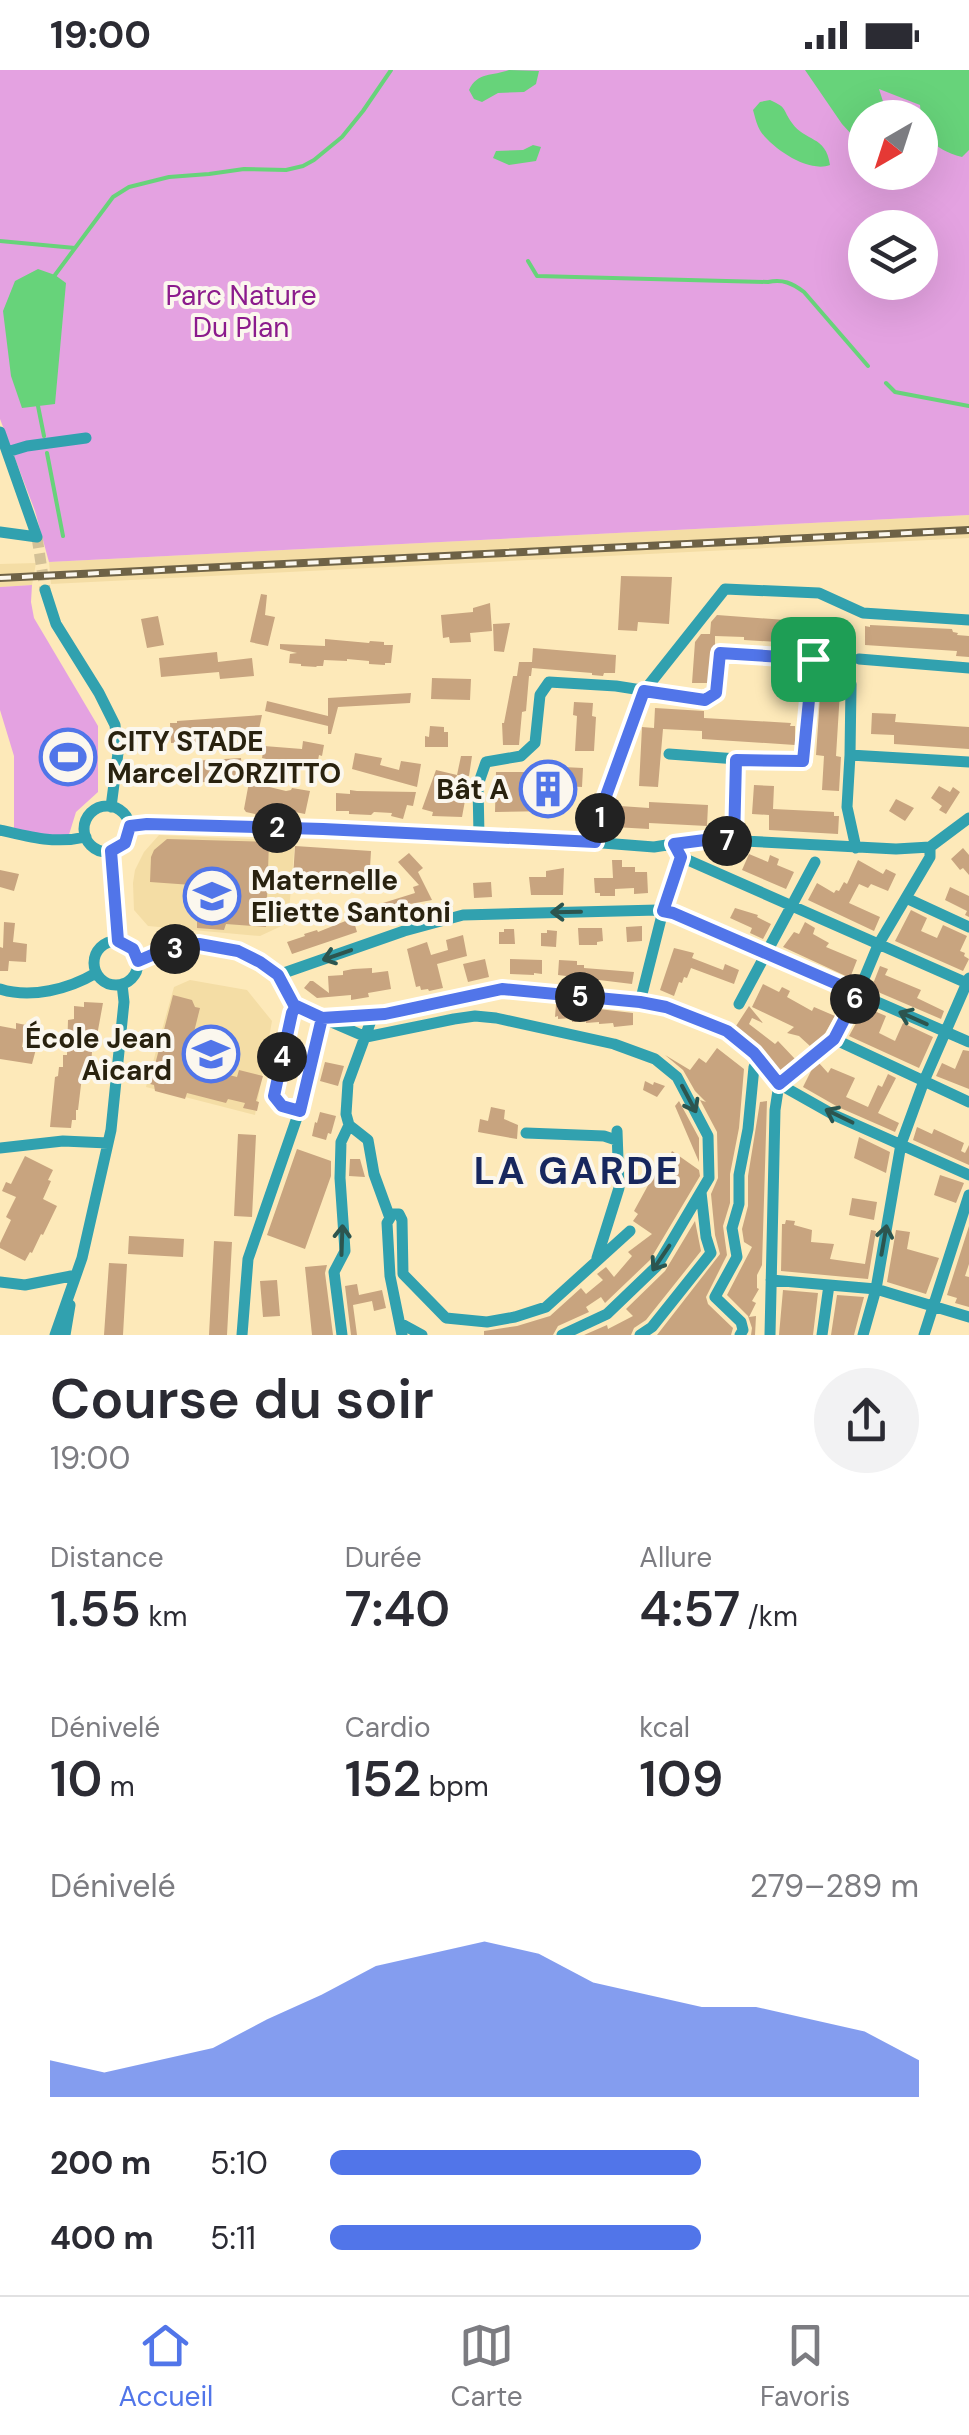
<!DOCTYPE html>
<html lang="fr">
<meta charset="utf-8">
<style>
:root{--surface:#fff;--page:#f2f2f3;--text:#2b2b33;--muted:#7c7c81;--line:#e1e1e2;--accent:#5175e9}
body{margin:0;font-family:"DM Sans",sans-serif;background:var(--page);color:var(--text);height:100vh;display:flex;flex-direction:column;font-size:38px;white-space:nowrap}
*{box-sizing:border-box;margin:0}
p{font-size:32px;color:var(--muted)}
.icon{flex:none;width:55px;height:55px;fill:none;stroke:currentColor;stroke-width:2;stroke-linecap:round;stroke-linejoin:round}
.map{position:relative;height:1265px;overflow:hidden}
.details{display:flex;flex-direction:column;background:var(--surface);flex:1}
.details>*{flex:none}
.needle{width:65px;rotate:219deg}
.buttons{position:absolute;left:848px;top:30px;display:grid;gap:20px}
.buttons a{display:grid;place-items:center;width:90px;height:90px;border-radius:50%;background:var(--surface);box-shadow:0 10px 40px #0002;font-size:50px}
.pin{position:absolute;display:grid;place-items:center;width:85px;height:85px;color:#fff;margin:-42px;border-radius:20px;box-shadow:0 5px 15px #0006}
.km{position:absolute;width:50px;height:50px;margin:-25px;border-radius:50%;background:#222;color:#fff;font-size:28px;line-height:50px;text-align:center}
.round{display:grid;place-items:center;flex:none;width:105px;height:105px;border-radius:52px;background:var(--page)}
.head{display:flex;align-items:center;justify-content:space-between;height:170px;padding:0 50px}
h1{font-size:55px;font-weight:600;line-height:75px}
.stats{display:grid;grid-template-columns:repeat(3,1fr);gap:15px;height:170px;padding:10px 50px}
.stats div{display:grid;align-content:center}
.stats b{font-size:50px;font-weight:600}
.stats small{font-size:28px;font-weight:400}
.stats p{font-size:28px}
.chart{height:280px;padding:20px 50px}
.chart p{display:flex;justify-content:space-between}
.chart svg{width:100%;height:180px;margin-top:10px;fill:var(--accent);opacity:.7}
ul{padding:0 50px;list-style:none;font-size:32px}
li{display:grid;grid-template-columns:160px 120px 1fr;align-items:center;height:75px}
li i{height:25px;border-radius:12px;background:var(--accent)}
.status{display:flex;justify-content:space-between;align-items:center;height:70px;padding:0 50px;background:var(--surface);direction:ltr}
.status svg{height:28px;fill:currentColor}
.tabs{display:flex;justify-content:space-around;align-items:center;height:140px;border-top:2px solid var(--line);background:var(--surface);font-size:28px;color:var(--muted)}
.tabs a{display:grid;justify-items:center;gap:5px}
.tabs .selected{color:var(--accent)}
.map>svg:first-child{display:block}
.built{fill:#f4dda5}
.green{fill:#e4a2e1;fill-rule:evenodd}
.water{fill:#67d37a}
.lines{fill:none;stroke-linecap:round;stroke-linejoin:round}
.stream{stroke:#67d37a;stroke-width:4}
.building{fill:#c8a47f}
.minor-tunnel{stroke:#d3c197;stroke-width:11;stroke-dasharray:11 5.5;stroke-linecap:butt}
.minor{stroke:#31a1af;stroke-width:11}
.rail-casing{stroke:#6e6246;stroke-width:8}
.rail{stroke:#fbf7ee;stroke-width:4;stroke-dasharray:11;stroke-linecap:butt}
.oneway{stroke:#2c554f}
.route-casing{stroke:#fff;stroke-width:20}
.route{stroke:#5175e9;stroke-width:12}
.labels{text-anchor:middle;stroke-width:8;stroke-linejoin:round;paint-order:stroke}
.park-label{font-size:28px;fill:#8b1b8c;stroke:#fbf7ee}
.poi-label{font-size:28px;font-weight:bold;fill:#29220f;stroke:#fbf7ee;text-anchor:start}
.district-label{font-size:38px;font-weight:bold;letter-spacing:2.5px;fill:#17275e;stroke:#fbf7ee}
</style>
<div class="status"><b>19:00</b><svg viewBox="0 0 49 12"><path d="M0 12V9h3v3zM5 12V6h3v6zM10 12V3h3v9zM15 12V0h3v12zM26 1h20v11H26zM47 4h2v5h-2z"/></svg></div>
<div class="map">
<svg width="969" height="1265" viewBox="0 0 969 1265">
<rect width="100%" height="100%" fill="#fde9b9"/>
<path class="built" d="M969,445V468L51,514L49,492Z
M36,493L32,515L0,517V494Z
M159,765L295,771L288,853L260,866L148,856L134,840L133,813L135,800L144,782Z
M190,910L247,920L272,951L255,1045L146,1017L174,917Z"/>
<path class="green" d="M0,0H969V445L49,492L35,441L0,349ZM865,48H920V102H865ZM865,158H920V212H865Z
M32,515L31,532L34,548L98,656V722L76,742L67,771L14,763V686L0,640V517Z"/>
<path class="water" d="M509,0L539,1L536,14L524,22L498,23L482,32L474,29L469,20C477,2 493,6 509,0Z
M805,0H969V80L962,87C932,79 922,65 920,35L879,19L888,47L865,48V79L842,54Z
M770,30C788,38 782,39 792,53C805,72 826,65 830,95C809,103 774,80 761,62C757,56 755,47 753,40L760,32Z
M533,75L541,77L536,91L509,95L493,88L496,81L523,80Z
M38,199L55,205L66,213L55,334L22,338L11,306L3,241L15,211Z"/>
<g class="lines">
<path class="stream" d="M0,171L75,178
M528,191L537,206L768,212C783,209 792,213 804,222L868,296
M55,205L113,127L129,117L169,107L209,104L244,99L286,100L303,96L314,90L342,67L363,41L391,0
M886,313L895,322L969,336
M38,336L44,366
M47,383L63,466"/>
</g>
<path class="building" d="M621,506L672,507L669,554L638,552L637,561L618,560Z
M261,524L267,525L265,545L275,547L268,576L250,572Z
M490,533L492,561L470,563L471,572L450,573L449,567L443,568L441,545L473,542V538Z
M717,545L827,553L828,556H832V559L845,560L844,571H832L831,575L744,570V567L715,566V575L711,582L708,613H692L695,572L701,564H710L711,552Z
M158,546L164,575L147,578L141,549Z
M510,553L504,582L494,581L493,554Z
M870,555L952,559L953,562L958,563L957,565L969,566V587L956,586L957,581L865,575V556L870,557Z
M325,569L369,573L370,571L384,572V575H393L391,593H385V595L369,594V591L347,589V591L324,590L323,596H316L317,597L301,596V594L289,593L290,584L297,583L280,579V574L325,576Z
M533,578L616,585L615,603H604L603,606L592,605V603L532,598L531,606H529L526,641L522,642L519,675H503L502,653H504L513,606H517L519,592H532Z
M217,582L218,592L252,588L254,606L220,609L219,602L161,607L159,588Z
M822,598L839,600V604L841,605L836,686L841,687L839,721L822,720L824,686L816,685Z
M432,608L471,609L470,630L431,629Z
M411,623L410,633L338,637L331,664H328V656L265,641L267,631L328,646V628Z
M574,632L593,633L592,646L596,647L594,681H575L577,646L573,645Z
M655,638L704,641V648L791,653L790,656H795V675L702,669V661L663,659L658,717L639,716L642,657L654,658Z
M872,643L896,644L895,652L969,657V679L894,674V665L871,664Z
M262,645L259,659L204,662V672L171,673L170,653H177V651Z
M430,656L444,657V662H448V677H425V666L429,667Z
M303,671L324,675L322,686L319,685L317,696L293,691L292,695L262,688L264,676L302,679Z
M355,683L382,688L380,695L399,700L401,691L421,694L417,717L352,699Z
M461,686H472L469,706L457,705Z
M241,688L243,710L186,713L178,701L193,700L192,691Z
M563,697L583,698L582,717L566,716L565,735H552V741L495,742L496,702H530V709L547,710L548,706L563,707Z
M436,700L457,705L455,722L466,725L462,747L432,746L433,742L422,739Z
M249,712L286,721L291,720L292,718L310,721L305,744L270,737L267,749L255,747V744L246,742L244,739Z
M754,715L774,716L773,739L834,742V746H839L838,764L769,760V745L752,744Z
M939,716L950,722L953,717L960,722L946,744L939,740L942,736L931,728Z
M350,720L357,721L416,722L413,736L407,735L403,749L391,746L392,743L374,742L371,745L349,744V741H336V723L350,724Z
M896,729L914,738L905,751L889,741Z
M649,732L708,735L707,756L649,753V759L614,757L615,738L620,739V736L649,738Z
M167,769L269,772L266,857L226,854L224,860L197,858V834H205L206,816L150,812L151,787L154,780Z
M295,776L371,781L369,814L293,808Z
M963,778L969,785V805L963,798L960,800L951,789Z
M409,783L423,798L418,802L432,830L410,834L413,844L403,847L401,842L386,844L383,833L415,823L413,817L419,815L398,792Z
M749,784L768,792L770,785L779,789L777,795L794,802L786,819L742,800Z
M612,790H622V797H635V802H647L648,823L634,824V818L615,819V826H600V823H595L594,808H613Z
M858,790L883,804L886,799L896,804L888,821L871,814L868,818L859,814L849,833L880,847L874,861L808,830L817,813L834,823L836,820L839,821L844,812L847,814Z
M564,798L563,825H531L529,807H546V801Z
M0,800L19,804L14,821L0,817Z
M491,812L492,827L474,828L473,813Z
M950,817L969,826V847L965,845L967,841L945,830Z
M735,838L758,845L757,847L771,854L763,869L750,863L752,858L730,848Z
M911,840L927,848L921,861L937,868L943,855L967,866L960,881L965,883L964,886L969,889L963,901L895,871Z
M348,850L349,854L354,852L357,862L292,884L287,872L305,866L304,864L317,860L318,862Z
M4,852L15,853L13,872L27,874L26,892L9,891L8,901H0V877L3,878Z
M805,852L815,858L813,864L829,873L826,877L857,890L850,908L783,877L794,862L799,864Z
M642,856V871L627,872L626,857Z
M578,858H602L603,871L597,872V875H579Z
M504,859H514L515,874H499V862H504Z
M547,860L557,861L556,877L541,876V863H547Z
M463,865L467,886L437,894L443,918L429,921L428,919L421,920L420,916L416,917L407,879L427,872L431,885L448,880L446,870Z
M674,878L694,883L692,888L723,900L725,894L739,900L734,914L691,898L687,908L684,907L682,913L679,912L674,926L660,920Z
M485,889L489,907L468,912L463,894Z
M510,889L542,890V904L534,903V905L510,904Z
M559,890L577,891V895H584V898L634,902L632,914L558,905Z
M880,896L888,899L885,905L921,920L917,928L944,941L941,949L871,919Z
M372,898V903L388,901L391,919L368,923L369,927L351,930V925L317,928L304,918L310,911H313L329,923L328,906L343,905V901L353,899Z
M763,914L779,922L782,917L790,921L787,927L812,941L814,937L835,946L824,965L810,976L799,966L787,963L794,957L752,937Z
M173,925L192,930L195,937L200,938L194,962L202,974L193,987L200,998L237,1007L239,1000L263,1006L256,1031L259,1032L257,1041L243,1038L245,1033L228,1029L226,1033L187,1023L185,1029L155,1021L154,1015L150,1014Z
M84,932L103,933L94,982H92L91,993H86V997L83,998L78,1040H76V1050H72L71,1058L50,1057L55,1007L58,1006L59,997H63V985H67L68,950L74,949V936L84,937Z
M556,934L633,943V955L614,957L613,953L599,954V952L586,953V951L572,952V948L558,949V946L555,947Z
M749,936L763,953L752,948L749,954L775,974L778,971L795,989L780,1001L759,976L736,956Z
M865,937L886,946L879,963L895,971L903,953L933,967L919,998L849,966Z
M16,953L26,955L22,977L36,979L32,994L0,989V956L16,959Z
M717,978L744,999L739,1058L730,1104V1133L723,1156L727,1185L706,1227L708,1234L733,1258L731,1265H657L720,1184L715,1165L711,1124L718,1108L717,1062L700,1030L706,1032L695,1021L683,1000L665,985L690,1000L699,988L706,993Z
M963,980L969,981V1019L936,1006L942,993L955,999Z
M325,992L344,996L338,1016L320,1011Z
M819,993L828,1003L831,998L855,1008L846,1027L868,1037L878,1015L882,1017L888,1004L896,1008L878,1043L899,1053L895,1062L838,1037L803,1017L812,999Z
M645,1011L653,1015L654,1012L665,1016L657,1027L643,1020Z
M679,1031L699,1068V1092L675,1036Z
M767,1031L762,1195L757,1205V1218L759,1219L752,1231L756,1233L749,1247L756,1246L755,1265H751L752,1258L748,1246L727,1225L752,1177L744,1172L742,1159L748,1136V1106L760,1032Z
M491,1037L505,1040L504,1049L518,1055L517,1069L478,1062L480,1049L488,1051Z
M320,1042L336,1046L331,1064L328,1063L326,1070L312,1066L315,1052L317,1053Z
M917,1057L932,1064L934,1059L964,1073L961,1081L965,1083L969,1075V1095L913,1070Z
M238,1064L256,1065L252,1147L234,1146Z
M859,1067L890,1082L886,1103L854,1088Z
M297,1079L331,1091V1106L305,1179L267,1165Z
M672,1081L699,1100L700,1106L650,1190L605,1233L601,1227L586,1237L589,1242L558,1256L553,1265H484V1261L517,1256L550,1246L581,1218L586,1224L603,1210L597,1204L606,1197L614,1207L632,1186L628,1182L652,1164L633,1151L638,1144L634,1141L663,1088L668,1090Z
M25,1086L53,1100L48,1110L51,1111L43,1129L57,1136L43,1165L41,1164L32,1183L30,1182L25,1191L0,1178V1173L11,1150L6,1147L16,1127L2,1121L6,1112L11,1114Z
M350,1089H360L365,1107L349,1106Z
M940,1105L964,1113L956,1133L934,1125Z
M852,1128L877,1132L874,1150L849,1145Z
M786,1150L795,1151L794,1155L812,1160L811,1172L834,1174L830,1189L865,1194L871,1160L876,1161L868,1209L781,1201L782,1154H785Z
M695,1151L701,1181L646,1250L634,1258L631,1265H584L607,1255L608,1259L633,1246L626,1239L665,1201Z
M969,1156V1194L965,1206L969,1207V1237L955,1233L957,1228L947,1225Z
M896,1160L910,1162L907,1179L939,1188L926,1224L887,1212Z
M129,1166L184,1169L183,1187L128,1184Z
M214,1171L232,1172L227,1265H209Z
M109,1193L127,1194L123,1265H104Z
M327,1195L325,1203L333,1265H312L305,1197Z
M277,1210L280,1246L263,1247L260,1211Z
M357,1214L359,1225L382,1220L386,1238L374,1241L372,1231L353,1235L357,1265H351L345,1216Z
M783,1220L818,1223L813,1265H779Z
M837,1225L864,1227L854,1265H831Z"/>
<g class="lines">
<path class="minor-tunnel" d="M37,467L45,520"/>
<path class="minor" d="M0,362L37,467L0,462
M7,382L27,376L86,368
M45,520L56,554L99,623L115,655L118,683L111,737
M859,589L969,598
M851,614L850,685L969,692
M669,684L737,689L734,771
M850,685L847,737L856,778
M84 759a23 23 0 1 1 46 0a23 23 0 1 1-46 0Z
M130,756L147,754L564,770L654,777L705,769L896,779L930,777L969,748
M0,760C29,767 56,774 86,767
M479,766L478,715L486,692L521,686L535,673L540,625L549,612L616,616L705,630L716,623L720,583L813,589L803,691L737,689
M595,772L602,737L644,621L725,519L819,523L863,543L969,550
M674,775L681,787L969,914
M111,781L118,871
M906,828L969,857
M94 893a22 22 0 1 1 44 0a22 22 0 1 1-44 0Z
M138,891L159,883L199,874L238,881L260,892L278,905L294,935L322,948L385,945L502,919L666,937L727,961L753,983L779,1014L834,1045L969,1105
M278,905L404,861L463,845L658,840L673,843L969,972
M0,919C31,929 69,919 96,903
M640,932L663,841L681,787
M739,934L815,792
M296,936L292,943L274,1027L282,1035L300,1041
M834,969L969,1032
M779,1014L834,969L858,923L878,875L930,787V777
M349,1055L368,1070L374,1104L390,1148L387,1153L390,1206L402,1265
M526,1063L604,1066L616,1070
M0,1078L63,1071L108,1073
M390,1148L391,1144H399L402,1150L403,1204L446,1248L487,1252L515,1247L546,1237L630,1161
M597,1188L619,1118L617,1061
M771,1210L876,1219L969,1247
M0,1212L25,1215L76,1205
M400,1253L422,1265
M55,1265L82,1188L111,1060L124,932L122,914
M65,1265L70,1235
M242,1265L248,1189L302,1033L322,948L366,967L454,949L475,946L496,948L614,974L655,989L677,1007L708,1066L709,1108L657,1196L607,1244L562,1265
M342,1265L334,1202L345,1181L340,1108L341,1072L349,1055L346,1044L348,1013L373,945
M640,1265L652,1257L711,1183L706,1167L701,1122
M740,1265L743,1260L741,1252L715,1227L737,1187L732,1158L739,1134V1105L748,1059L754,997
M770,1265L775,1040L779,1014
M822,1265L829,1215
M863,1265L876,1219L901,1074L924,1011L969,908
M924,1265L969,1125"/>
<g class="rail-casing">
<path id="rail" d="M0,508L969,460"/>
</g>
<use href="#rail" class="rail"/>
</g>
<defs><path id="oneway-shaft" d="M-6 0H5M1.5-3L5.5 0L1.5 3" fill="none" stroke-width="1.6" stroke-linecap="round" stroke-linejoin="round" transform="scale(2.5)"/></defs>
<g class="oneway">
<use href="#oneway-shaft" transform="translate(566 842) rotate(179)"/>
<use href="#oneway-shaft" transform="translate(337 885) rotate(161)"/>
<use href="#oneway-shaft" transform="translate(913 948) rotate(-156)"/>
<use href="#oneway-shaft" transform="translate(689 1029) rotate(62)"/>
<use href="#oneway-shaft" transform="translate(839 1046) rotate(-154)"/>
<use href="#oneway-shaft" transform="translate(342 1170) rotate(-88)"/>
<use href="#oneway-shaft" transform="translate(884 1170) rotate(-80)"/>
<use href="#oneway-shaft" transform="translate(661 1188) rotate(124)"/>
</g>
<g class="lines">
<g class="route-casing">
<path id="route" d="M813,589L720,583L716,623L705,630L644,621L602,737L595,772L323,759L147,754L130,756L125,773L111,781L118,871L133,879L138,891L159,882L199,874L238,881L260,892L278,905L294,935L322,948L300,1041L282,1036L274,1026L292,943L296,936L322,948L385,944L502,919L640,932L666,937L727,961L754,983L779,1014L834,969L858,923L673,843L663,841L681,787L674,774L705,770L734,772L736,690L803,691L813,589"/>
</g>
<use href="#route" class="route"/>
</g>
<defs>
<g id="stadium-ring" transform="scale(2.875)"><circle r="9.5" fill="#fbf7ee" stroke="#5175e9" stroke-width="1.5"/><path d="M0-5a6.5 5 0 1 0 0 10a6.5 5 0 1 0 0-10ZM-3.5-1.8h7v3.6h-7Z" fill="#5175e9"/></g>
<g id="building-ring" transform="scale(2.875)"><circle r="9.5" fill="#fbf7ee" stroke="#5175e9" stroke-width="1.5"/><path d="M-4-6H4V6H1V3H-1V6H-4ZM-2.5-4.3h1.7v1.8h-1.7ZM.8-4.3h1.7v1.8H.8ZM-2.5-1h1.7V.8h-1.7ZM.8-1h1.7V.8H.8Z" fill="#5175e9"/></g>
<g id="school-ring" transform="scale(2.875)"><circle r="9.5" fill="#fbf7ee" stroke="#5175e9" stroke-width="1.5"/><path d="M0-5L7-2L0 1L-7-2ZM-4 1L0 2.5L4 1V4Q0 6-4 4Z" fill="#5175e9"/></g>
</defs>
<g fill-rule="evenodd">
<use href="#stadium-ring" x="68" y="687"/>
<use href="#building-ring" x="548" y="719"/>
<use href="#school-ring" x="212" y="826"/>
<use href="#school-ring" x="211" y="984"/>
</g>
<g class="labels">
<g class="park-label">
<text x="241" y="235">Parc Nature<tspan x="241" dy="32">Du Plan</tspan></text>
</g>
<g class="poi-label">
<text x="107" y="681">CITY STADE<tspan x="107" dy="32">Marcel ZORZITTO</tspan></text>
<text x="509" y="729" text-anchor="end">Bât A</text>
<text x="251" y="820">Maternelle<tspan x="251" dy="32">Eliette Santoni</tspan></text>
<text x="172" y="978" text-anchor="end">École Jean<tspan x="172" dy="32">Aicard</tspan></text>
</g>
<g class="district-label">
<text x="577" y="1114">LA GARDE</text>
</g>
</g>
</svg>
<div class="buttons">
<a><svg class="needle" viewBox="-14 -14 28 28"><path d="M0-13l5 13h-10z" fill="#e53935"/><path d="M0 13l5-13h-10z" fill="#7c7c81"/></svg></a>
<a><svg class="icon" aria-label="layers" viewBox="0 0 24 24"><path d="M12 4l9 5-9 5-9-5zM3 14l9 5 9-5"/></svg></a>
</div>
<div class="pin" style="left:813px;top:589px;background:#1e9e55"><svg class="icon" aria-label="arrive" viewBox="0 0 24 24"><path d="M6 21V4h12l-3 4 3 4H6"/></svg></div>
<b class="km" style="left:600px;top:748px">1</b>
<b class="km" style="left:277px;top:758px">2</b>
<b class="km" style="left:175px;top:879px">3</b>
<b class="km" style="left:282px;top:987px">4</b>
<b class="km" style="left:580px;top:927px">5</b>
<b class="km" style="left:855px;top:929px">6</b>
<b class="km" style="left:727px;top:771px">7</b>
</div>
<section class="details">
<div class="head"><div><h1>Course du soir</h1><p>19:00</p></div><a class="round"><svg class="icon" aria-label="share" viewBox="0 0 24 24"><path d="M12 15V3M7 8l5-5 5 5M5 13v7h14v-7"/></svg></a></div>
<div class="stats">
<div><p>Distance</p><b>1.55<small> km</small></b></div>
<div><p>Durée</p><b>7:40</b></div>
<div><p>Allure</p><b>4:57<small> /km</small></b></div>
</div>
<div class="stats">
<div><p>Dénivelé</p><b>10<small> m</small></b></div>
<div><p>Cardio</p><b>152<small> bpm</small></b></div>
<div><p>kcal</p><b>109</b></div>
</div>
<div class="chart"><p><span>Dénivelé</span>279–289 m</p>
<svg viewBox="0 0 160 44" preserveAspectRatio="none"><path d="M0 44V35L10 38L20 35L30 32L40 25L50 19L60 12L70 9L80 6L90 9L100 16L110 19L120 22L130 22L140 25L150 28L160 35V44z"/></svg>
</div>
<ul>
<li><b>200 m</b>5:10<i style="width:63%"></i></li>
<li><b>400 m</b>5:11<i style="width:63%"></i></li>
</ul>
</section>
<nav class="tabs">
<a class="selected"><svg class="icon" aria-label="home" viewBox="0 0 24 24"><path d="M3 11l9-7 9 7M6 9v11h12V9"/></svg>Accueil</a>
<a><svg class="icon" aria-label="map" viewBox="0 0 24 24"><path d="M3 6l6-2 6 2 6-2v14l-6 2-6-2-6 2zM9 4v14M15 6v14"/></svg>Carte</a>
<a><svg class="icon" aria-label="saved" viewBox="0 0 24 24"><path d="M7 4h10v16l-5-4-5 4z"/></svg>Favoris</a>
</nav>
